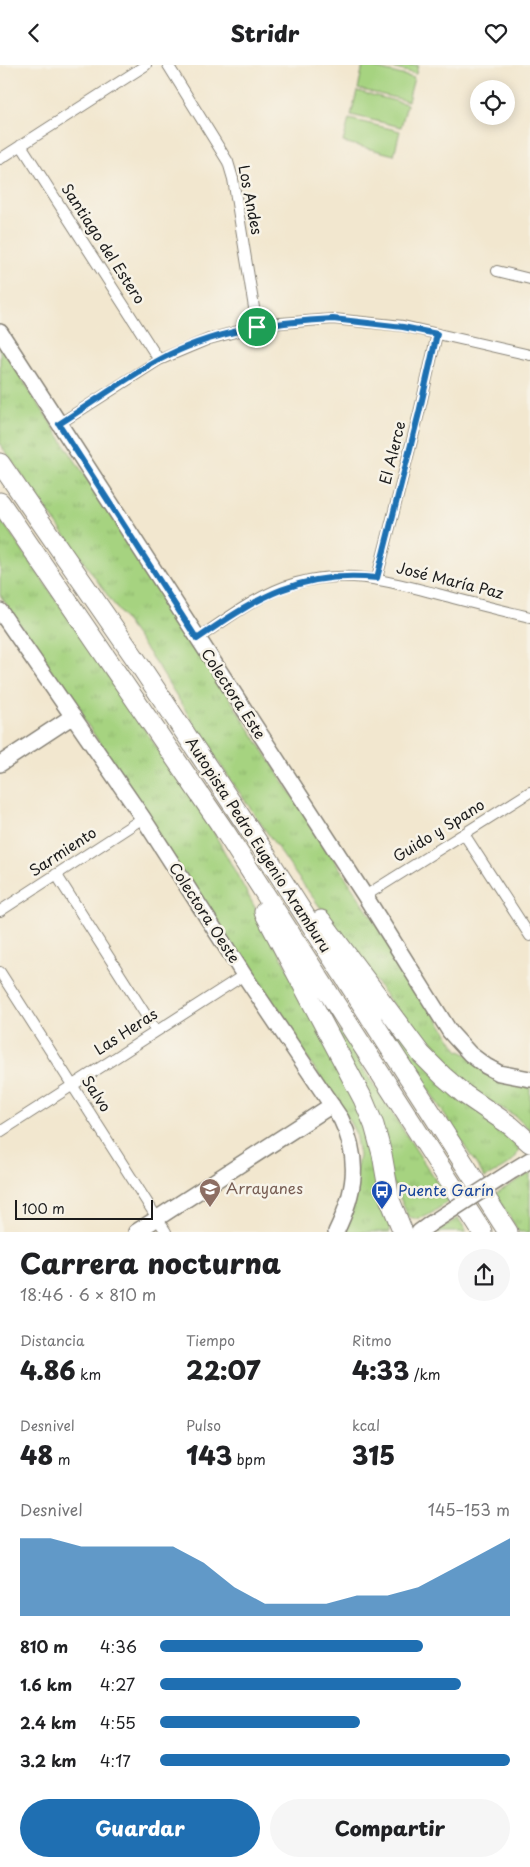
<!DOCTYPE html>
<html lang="es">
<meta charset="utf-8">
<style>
:root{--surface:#fff;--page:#f6f6f6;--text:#202124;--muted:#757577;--accent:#1f6fb2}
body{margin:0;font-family:"Playpen Sans",sans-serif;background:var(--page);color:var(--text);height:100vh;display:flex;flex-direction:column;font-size:19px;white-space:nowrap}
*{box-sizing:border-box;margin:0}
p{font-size:16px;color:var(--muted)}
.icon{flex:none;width:28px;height:28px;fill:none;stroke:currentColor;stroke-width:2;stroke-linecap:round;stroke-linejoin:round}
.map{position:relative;height:1167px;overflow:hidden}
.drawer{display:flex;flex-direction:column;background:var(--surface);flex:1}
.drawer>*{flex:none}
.tools{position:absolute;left:470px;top:15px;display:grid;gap:10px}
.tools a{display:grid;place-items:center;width:45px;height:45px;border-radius:50%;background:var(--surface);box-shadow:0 2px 12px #0003;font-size:25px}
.scale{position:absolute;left:15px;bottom:12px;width:138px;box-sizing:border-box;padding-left:5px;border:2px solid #1c1c1c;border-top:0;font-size:14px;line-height:18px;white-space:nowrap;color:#1c1c1c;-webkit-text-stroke:4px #f7f3e8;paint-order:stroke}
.pin{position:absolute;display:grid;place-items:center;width:42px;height:42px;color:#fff;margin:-21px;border:2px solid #fff;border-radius:50%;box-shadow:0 1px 5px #0007}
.round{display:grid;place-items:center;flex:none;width:52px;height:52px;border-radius:26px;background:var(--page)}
.overview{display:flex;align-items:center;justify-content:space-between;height:85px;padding:0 20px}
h1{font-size:28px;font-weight:800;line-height:38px}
.stats{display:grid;grid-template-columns:repeat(3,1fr);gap:8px;height:85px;padding:5px 20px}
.stats div{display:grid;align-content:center}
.stats b{font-size:25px;font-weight:800}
.stats small{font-size:14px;font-weight:400}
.stats p{font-size:14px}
.chart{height:140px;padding:10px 20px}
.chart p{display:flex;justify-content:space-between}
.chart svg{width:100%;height:90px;margin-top:5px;fill:var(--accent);opacity:.7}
.primary-button{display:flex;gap:10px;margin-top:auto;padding:10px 20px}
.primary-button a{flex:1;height:58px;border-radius:30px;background:var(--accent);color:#fff;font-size:20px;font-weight:800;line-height:58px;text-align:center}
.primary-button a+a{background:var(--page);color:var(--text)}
ul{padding:0 20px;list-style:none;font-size:16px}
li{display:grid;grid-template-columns:80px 60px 1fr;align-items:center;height:38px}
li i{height:12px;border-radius:6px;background:var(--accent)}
header{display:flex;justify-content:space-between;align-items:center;height:65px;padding:0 20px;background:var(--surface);font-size:22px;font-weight:800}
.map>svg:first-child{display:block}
.grass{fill:url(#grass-tufts);stroke:#61784e}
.garden{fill:#a6d380;stroke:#61784e}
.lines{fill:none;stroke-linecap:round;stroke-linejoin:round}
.street-casing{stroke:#878276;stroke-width:12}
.secondary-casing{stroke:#878276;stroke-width:18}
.highway-casing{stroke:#878276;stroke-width:21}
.street{stroke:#fff;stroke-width:10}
.secondary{stroke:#fff;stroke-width:15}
.highway{stroke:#fff;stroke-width:19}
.secondary-bridge-casing{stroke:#878276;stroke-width:18;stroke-linecap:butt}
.secondary-bridge{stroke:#fff;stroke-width:15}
.route-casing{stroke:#fff;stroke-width:10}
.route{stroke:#1f6fb2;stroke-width:6}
.labels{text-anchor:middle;stroke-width:5;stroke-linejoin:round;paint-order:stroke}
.street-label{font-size:15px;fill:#1c1c1c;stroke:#f7f3e8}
.education-label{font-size:15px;fill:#785e54;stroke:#f7f3e8;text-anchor:start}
.transit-label{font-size:15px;fill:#164399;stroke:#f7f3e8;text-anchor:start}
</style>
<header><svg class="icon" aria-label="back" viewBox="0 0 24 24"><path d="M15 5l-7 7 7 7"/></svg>Stridr<svg class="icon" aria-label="heart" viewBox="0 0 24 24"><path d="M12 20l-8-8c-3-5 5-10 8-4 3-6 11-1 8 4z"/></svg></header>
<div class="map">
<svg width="530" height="1167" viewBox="0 0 530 1167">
<defs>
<pattern id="grass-tufts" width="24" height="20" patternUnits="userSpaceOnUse" patternTransform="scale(1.25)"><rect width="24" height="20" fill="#a6d380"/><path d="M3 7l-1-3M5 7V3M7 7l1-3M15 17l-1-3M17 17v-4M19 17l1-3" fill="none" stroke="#8eb56e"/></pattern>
</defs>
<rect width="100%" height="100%" fill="#f7f3e8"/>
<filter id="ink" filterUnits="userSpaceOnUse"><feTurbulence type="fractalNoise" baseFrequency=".02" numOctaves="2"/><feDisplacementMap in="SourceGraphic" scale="10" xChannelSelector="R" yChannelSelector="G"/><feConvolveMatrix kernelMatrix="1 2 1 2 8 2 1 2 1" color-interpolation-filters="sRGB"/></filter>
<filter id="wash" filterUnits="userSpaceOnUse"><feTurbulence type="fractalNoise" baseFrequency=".0096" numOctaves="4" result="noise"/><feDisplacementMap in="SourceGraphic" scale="20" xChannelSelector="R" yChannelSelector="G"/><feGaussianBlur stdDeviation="1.12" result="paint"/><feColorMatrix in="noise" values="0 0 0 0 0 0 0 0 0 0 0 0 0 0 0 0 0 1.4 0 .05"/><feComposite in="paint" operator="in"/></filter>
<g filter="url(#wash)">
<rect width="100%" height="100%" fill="#f2e7cf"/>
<path class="grass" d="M0,280L458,985L530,1019V1065L514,1050L476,1029L428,987L297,811L217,695L157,600L0,379Z
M0,453L208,757L253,839L367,1051L390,1159V1167H343L359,1091L355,1067L346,1050L191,822L93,668L0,530Z
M301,907L449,1136C438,1143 421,1160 408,1151Z
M357,913L516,1075C526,1095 500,1104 485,1113Z
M530,1108V1167H519L495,1129Z
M458,1153L467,1167H436Z"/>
<path class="garden" d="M363,0L414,13L408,36L358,24Z
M379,0H418L416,9Z
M357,26L407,39L401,62L351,50Z
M349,54L400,66L394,90L343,77Z"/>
</g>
<g filter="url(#ink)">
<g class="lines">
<g class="street-casing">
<path id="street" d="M168,0L228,97L233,114L257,261
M21,80L159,295
M0,94L146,0
M497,206L530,214
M59,359L159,295L209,274L257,261L281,258L333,254L403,261L530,290
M377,513L419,348L437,269
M197,574C228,553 260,528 296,518C349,504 388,516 438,529C469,537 499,545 530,552
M464,769L530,871
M56,809L156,966
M365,831L530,727
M0,846L143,753
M0,907L166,1167
M0,1067L244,910"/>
</g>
<g class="secondary-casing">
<path id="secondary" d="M0,267L365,831L450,967L470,989L486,1001L499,1008L530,1014
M0,546L143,753L244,910L341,1054C361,1095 355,1128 336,1167
M0,699L73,651
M512,1106L530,1095
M136,1167L332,1040
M419,1167L430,1159"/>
</g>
<g class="highway-casing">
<path id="highway" d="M0,398L135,593L261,782L508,1167
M0,437L224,765L482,1167
M264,847L363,1034L374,1060L382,1089L390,1135L403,1167
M321,855L421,989L443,1011L464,1029L511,1061L530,1078"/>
</g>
<use href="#street" class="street"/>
<use href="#secondary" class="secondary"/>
<use href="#highway" class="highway"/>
<g class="secondary-bridge-casing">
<path id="secondary-bridge" d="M430,1159L512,1106"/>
</g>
<use href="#secondary-bridge" class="secondary-bridge"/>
</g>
</g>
<g class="lines" filter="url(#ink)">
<g class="route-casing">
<path id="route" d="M333,254L403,262L437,269L419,348L377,513C301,505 258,532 197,574L59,359C92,338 125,314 159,295C212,266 274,257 333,254Z"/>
</g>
<use href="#route" class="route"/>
</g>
<defs>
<g id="school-pin" transform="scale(1.125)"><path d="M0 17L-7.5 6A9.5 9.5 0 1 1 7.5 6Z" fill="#8d6e63" stroke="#f7f3e8"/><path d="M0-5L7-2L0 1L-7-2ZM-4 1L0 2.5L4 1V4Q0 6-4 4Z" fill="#fff"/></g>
<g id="bus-pin" transform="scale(1.125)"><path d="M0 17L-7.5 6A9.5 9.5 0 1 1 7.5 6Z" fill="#1a4fb4" stroke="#f7f3e8"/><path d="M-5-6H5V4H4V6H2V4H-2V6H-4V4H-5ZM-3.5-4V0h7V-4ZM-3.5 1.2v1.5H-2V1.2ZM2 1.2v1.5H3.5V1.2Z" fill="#fff"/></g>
</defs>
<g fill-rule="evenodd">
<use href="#school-pin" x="210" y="1124"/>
<use href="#bus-pin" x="382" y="1126"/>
</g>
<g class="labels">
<g class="street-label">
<text transform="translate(250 135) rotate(79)" y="5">Los Andes</text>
<text transform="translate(103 179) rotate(57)" y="5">Santiago del Estero</text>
<text transform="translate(393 388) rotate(-76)" y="5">El Alerce</text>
<text transform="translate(450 516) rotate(14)" y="5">José María Paz</text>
<text transform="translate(233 629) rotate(57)" y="5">Colectora Este</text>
<text transform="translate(439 766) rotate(-32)" y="5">Guido y Spano</text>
<text transform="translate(258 780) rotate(57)" y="5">Autopista Pedro Eugenio Aramburu</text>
<text transform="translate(63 787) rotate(-33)" y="5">Sarmiento</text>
<text transform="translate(204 848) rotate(57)" y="5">Colectora Oeste</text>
<text transform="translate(126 967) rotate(-33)" y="5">Las Heras</text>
<text transform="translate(96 1029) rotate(57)" y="5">Salvo</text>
</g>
<g class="education-label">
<text x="226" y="1129">Arrayanes</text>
</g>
<g class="transit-label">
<text x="398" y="1131">Puente Garín</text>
</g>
</g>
</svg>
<div class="tools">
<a><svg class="icon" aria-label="locate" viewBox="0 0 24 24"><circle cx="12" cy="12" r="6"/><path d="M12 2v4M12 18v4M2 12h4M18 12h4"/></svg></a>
</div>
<div class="scale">100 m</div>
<div class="pin" style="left:257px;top:262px;background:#1e9e55"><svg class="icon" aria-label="arrive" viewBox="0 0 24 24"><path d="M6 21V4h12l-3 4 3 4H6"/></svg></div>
</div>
<section class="drawer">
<div class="overview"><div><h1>Carrera nocturna</h1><p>18:46 · 6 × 810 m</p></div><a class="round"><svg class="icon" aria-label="share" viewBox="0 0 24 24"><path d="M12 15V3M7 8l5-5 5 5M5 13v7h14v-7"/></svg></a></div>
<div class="stats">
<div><p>Distancia</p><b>4.86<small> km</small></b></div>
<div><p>Tiempo</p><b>22:07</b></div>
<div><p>Ritmo</p><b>4:33<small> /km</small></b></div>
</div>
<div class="stats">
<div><p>Desnivel</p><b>48<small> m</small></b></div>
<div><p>Pulso</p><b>143<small> bpm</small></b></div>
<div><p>kcal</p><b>315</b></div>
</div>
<div class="chart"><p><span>Desnivel</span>145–153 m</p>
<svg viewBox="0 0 160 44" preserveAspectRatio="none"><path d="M0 44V6L10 6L20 10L30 10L40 10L50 10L60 18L70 30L80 38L90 38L100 38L110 34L120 34L130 30L140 22L150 14L160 6V44z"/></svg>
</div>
<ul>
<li><b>810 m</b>4:36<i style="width:75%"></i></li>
<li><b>1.6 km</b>4:27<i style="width:86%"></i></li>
<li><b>2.4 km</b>4:55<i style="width:57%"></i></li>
<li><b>3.2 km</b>4:17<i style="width:100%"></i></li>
</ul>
<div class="primary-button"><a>Guardar</a><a>Compartir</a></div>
</section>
